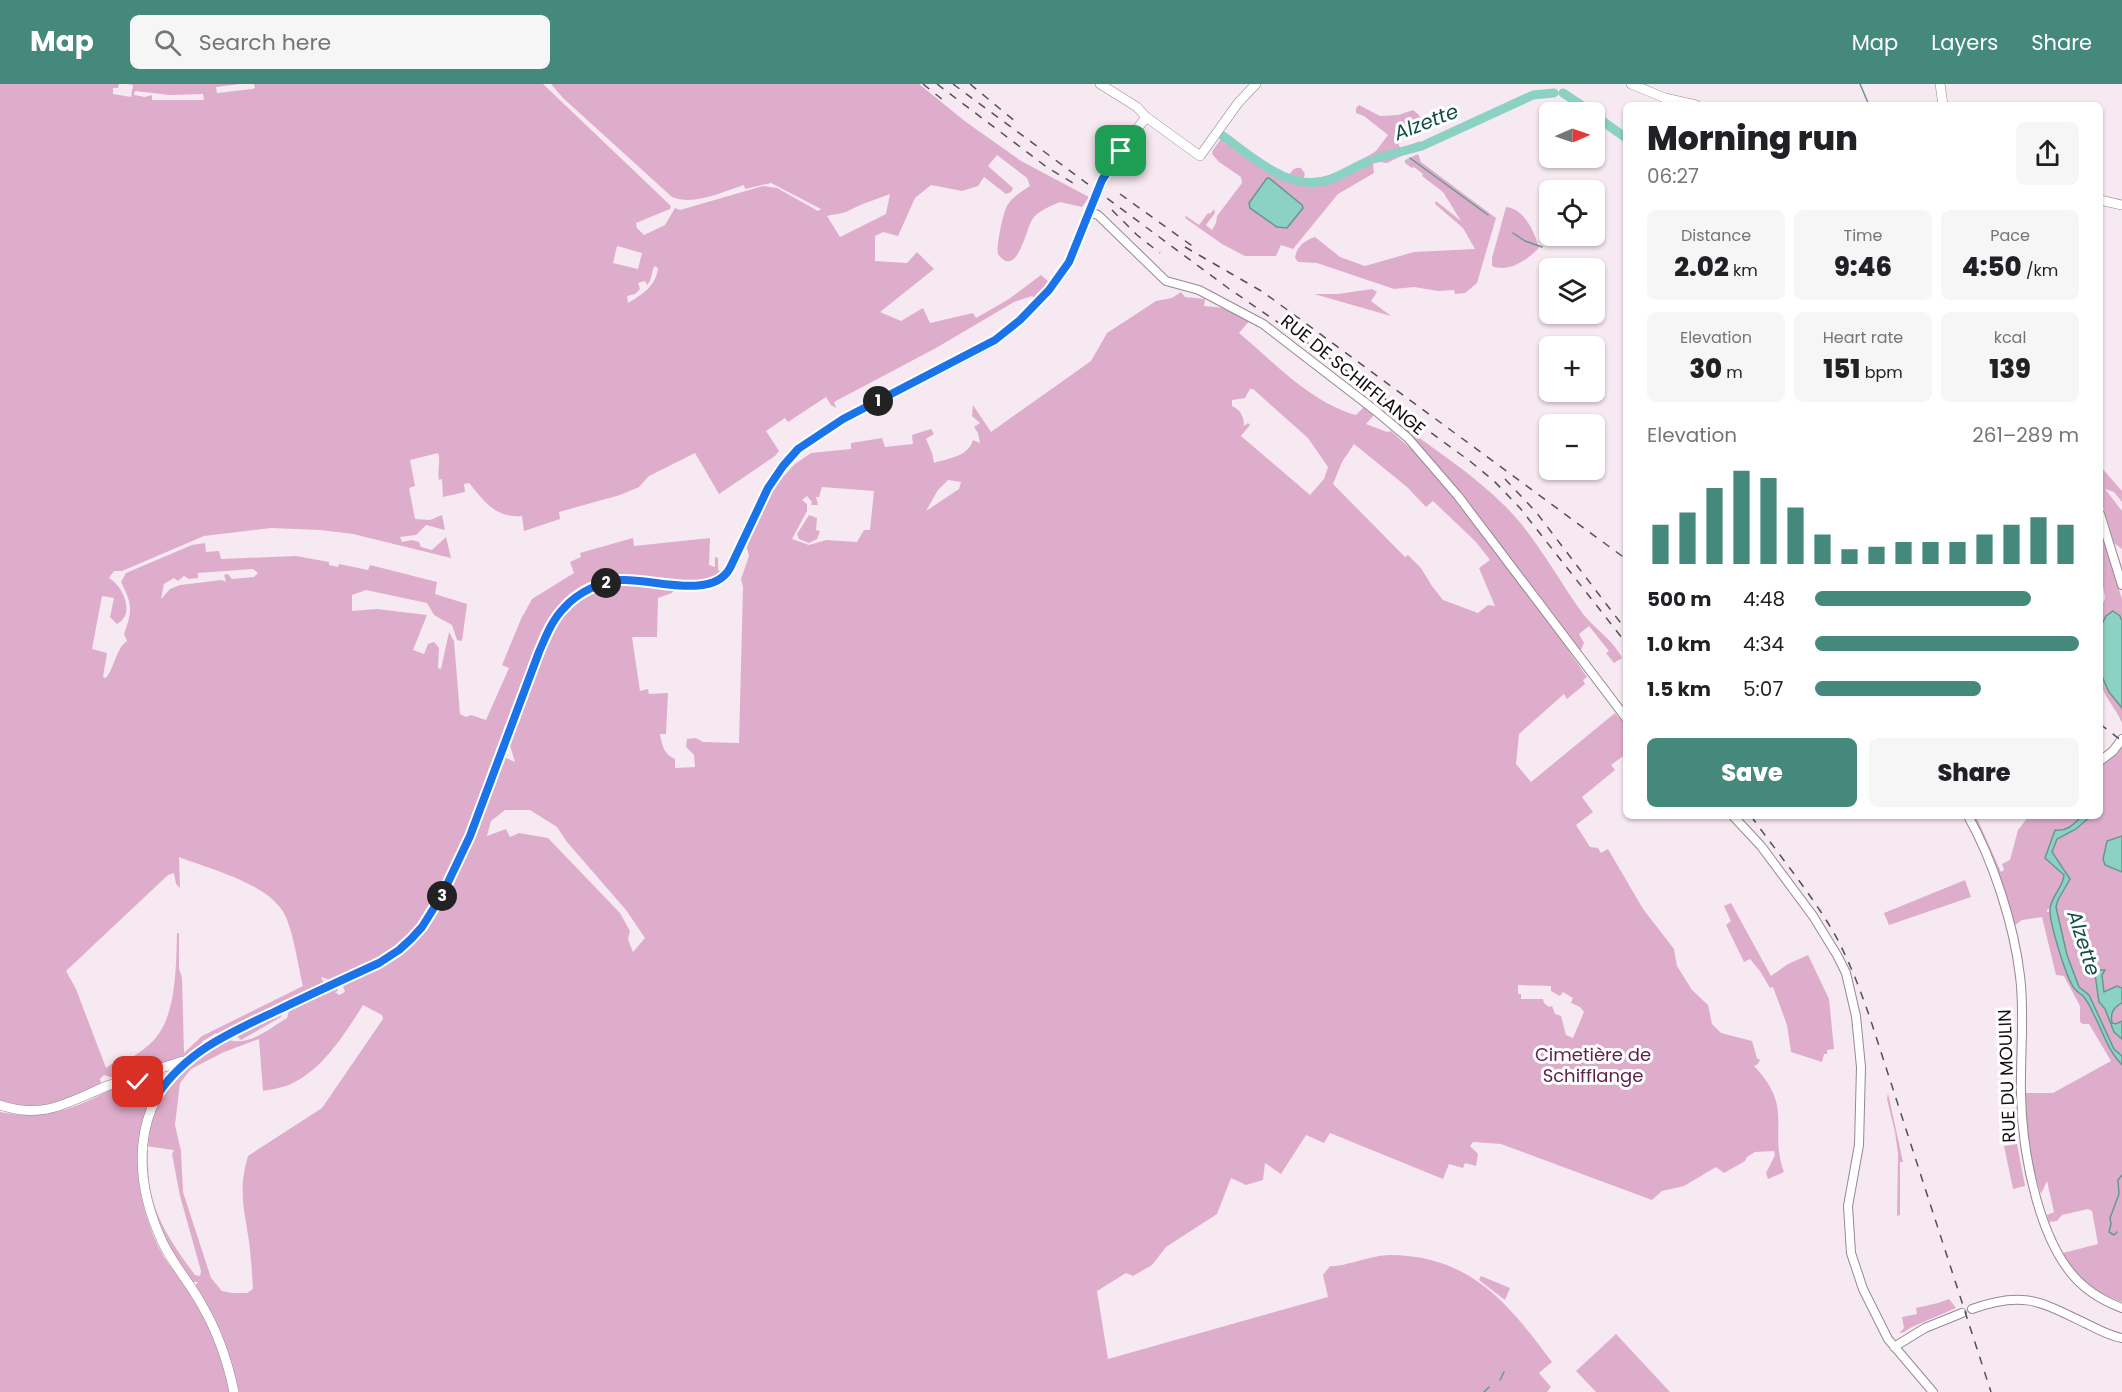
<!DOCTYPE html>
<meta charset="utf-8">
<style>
:root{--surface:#fff;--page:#f6f6f6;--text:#202124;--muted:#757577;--accent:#45887c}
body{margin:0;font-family:Poppins,sans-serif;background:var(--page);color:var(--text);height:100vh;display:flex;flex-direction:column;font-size:22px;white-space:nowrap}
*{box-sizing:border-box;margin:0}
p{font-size:20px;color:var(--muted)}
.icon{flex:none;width:33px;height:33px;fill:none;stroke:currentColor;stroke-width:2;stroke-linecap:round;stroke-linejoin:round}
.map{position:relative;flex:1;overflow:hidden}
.sheet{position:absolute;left:1623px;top:18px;width:480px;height:717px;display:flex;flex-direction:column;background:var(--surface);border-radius:9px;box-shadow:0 2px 4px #0004}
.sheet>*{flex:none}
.needle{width:39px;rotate:88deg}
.fabs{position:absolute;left:1539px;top:18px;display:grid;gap:12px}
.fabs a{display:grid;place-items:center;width:66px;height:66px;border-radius:9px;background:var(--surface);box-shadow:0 2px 4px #0004;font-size:30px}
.pin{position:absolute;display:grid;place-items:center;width:51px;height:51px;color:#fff;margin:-26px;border-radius:12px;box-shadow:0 3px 9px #0006}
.km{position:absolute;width:30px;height:30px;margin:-15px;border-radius:50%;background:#222;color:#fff;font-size:16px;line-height:30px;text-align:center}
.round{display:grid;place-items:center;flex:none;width:63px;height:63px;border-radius:9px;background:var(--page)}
.overview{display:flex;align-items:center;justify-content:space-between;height:102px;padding:0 24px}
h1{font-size:33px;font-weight:800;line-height:45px}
.metrics{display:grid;grid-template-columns:repeat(3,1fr);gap:9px;height:102px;padding:6px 24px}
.metrics div{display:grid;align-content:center;border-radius:9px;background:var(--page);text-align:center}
.metrics b{font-size:26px;font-weight:800}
.metrics small{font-size:16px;font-weight:400}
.metrics p{font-size:16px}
.chart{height:168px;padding:12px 24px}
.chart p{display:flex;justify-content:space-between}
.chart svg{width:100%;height:108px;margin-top:6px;stroke:var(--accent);stroke-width:6}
.primary-button{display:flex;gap:12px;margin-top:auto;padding:12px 24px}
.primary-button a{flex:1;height:69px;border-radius:9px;background:var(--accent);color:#fff;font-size:24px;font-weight:800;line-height:69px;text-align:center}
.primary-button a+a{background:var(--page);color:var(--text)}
ul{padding:0 24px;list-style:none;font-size:20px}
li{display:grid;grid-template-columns:96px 72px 1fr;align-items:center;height:45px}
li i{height:15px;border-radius:8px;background:var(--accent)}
header{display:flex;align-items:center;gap:36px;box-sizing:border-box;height:84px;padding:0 30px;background:var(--accent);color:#fff}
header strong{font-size:28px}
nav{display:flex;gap:33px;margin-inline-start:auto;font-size:21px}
.search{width:420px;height:54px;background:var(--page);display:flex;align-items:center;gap:15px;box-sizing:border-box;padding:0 21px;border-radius:9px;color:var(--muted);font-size:22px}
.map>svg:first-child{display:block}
.green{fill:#dfadcc;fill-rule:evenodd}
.water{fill:#8bd2c4;stroke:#67978e;stroke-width:1.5}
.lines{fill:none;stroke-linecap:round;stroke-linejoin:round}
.stream{stroke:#67978e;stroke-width:1.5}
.river{stroke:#8bd2c4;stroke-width:9}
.secondary-casing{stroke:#968991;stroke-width:10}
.primary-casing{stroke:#968991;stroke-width:10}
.secondary{stroke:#fff;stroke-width:8}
.primary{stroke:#fff;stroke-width:9}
.rail{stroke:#564f53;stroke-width:1.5;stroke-dasharray:8 8;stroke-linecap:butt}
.route-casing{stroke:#fff;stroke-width:12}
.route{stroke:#1a73e8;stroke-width:8}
.labels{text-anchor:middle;stroke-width:6;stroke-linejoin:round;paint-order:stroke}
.street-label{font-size:18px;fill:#130e11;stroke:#fff}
.park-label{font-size:18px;fill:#5f224d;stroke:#fff}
.water-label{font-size:20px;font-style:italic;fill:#124f46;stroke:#fff}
</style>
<header>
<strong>Map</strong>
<div class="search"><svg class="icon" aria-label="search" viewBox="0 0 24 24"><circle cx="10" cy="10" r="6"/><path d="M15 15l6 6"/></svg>Search here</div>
<nav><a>Map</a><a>Layers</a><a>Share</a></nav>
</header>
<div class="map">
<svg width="2122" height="1308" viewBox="0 0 2122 1308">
<rect width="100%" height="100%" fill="#f7e9f1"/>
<path class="green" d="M0,0H119L118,4H113V10L131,13L133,1L127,0H240L216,3L217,9L252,5L255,4L254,0H543L671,122L670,125L636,139L637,144L644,151L665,141L675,124L680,126L763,102L777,104L818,127L821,125L771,99L745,105L744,101C722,108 694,122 672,113L563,14L551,0H919L966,38L1021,77L1089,113L1082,123L1060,118C1051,122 1037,127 1032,136C1026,145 1017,196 998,170C996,162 1003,129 1007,122C1012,113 1022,107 1030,102L1027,94L997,71L988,82L1013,104L1011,108L1006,110L984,93L978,102L962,107L931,101L915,114L898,152L883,148L875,152V177L907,179L917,168L934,185L880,228L901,237L923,224L930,239L973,229L976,234L1009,215L1041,191L1050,199L1035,215L1032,212L1014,218L936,264L834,318L836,324L831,321L826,313L788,338L785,334L766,347L779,367L775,372L719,410L695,369L649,392L639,403L620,411L559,428L560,435L524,447L522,432C495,434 485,418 469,399L464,400L465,408L443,413L442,395L439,396C437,386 441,378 438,369L410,376L415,402L409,404L415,435L430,436L442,431L445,446L426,441L416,451L400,453L402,458L412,456L419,458L421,463L432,466L446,453L451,474L353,450L320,446L271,444L204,452L122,487H114L109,494C123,502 136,530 117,540L110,533L114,514L102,512L92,565L107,569L103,593L106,594C115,583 116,564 127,557L124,550C133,526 132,520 121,498L126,489L192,461L205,459L206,468L219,467L221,475L296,472L329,478V481L338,483L339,480L368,486L370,481L437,498L435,510L467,520L462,557L457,556L452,541L434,531L427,519L366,506L352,511V527L377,525L427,531L413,566L424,570L428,560L434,558L439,564L438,584L441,585L449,548L454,557L460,630L466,633L471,631L486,636L509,584L502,581L521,535L532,515L574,489L570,478L581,473L580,469L633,454L634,462L710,454L709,481L715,483V473L718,474V486L721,488C710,499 693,498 678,497C613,490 576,483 541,548L466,753L443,803L416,846L392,869L333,897L321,893L325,901L220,952L216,949L203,957L202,959L184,973L117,995L104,991L100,995L101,999L99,1002C61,1018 42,1031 0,1017ZM135,7L170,11L203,10L204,16H152V11L145,13L134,11ZM890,110L886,130L840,153L827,132C834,130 844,130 850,126C861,120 877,115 890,110ZM617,162L642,169L638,185L613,179ZM654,182L658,184C656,202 643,210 628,219L627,212L635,210L640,205L638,199L645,197L647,201L650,197ZM253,485L258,489L254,493L232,495L228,490L224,491L226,498L222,496L180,501L170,505L161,515L164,500L174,494L178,497L184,492L189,495L198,494V489ZM179,773C209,785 263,798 282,826C293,842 298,883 303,902L202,952L184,969L182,894L179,884V849H177C176,881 177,934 152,958C144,966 132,973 122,980L116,977L106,984L76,905L66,887L168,791L174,789L176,800L180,804Z
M1558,18L1579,28H1550L1549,43C1544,33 1545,19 1558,18Z
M1359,21L1380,32L1398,31L1413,26L1419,31L1427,45L1425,48L1405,50L1399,57V62L1403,67L1407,62L1420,57L1422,62L1387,79L1379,78L1373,80L1374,89L1338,110L1293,165L1281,161L1276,172H1245L1222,160L1185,134L1186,132L1199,141L1208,129L1210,130L1214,125L1215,129L1206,141L1212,146L1216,139L1217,132L1242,99L1241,93L1219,78L1212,70L1213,66L1223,52L1275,88L1279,85L1283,87L1282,93L1287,95C1291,88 1293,83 1301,84L1305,90L1302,98C1325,99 1341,90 1362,80L1361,76L1376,67L1388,51L1364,32L1356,29V24Z
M1418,70L1421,78L1496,134L1477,199L1465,209L1455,210L1454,206L1438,207L1414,203L1394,205L1317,179L1298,178L1295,174C1296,163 1305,156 1315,153L1340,173L1365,182L1414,168L1475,165L1463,144L1435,120L1436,117L1461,137L1443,108L1422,92L1423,90L1414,83L1412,84L1405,79V76Z
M1506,123C1524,124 1535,149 1539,164C1527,176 1509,189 1492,182V174Z
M1372,205L1377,208L1371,217L1391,232L1314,210H1338Z
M1181,208L1185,213L1205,215L1204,222L1236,225L1252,234L1239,249C1274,278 1310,318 1356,331L1364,323L1374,331L1366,340L1387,348L1391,347L1419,372L1424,368L1393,335C1431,363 1472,389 1505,422C1536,453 1557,494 1583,530C1595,545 1614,557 1622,574L1614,579L1606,569L1609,567L1589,542L1579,550L1584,559L1580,568L1555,547L1587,593L1583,596L1585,600L1567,615L1564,610L1519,650L1516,680L1531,698L1615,629L1626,641V670L1611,681L1615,686L1582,713L1593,728L1576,741L1590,763L1598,764L1601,769L1608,765L1643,825L1674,865L1677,882L1692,906L1708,921L1712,940L1721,949L1752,957L1757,974L1760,976L1758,980L1754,982C1795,1025 1768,1044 1784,1088L1768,1095L1766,1089L1775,1071L1774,1067L1755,1068L1747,1073L1745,1077L1724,1089L1716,1083L1684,1102L1662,1107L1652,1116L1501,1060L1473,1058L1470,1062L1478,1070L1476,1082L1465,1079L1463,1084L1449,1080L1443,1095L1330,1049L1324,1059L1306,1051L1281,1090L1265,1079L1263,1096L1246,1101L1231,1094L1217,1130L1166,1163L1152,1181L1133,1192L1126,1189L1097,1207L1108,1275L1328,1213L1323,1191L1330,1182C1340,1184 1373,1171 1389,1171C1470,1171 1508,1219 1552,1278L1539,1289L1551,1303L1547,1308H237L194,1203L198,1198H191C158,1154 148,1121 146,1067L148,1066C146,1120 163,1148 195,1191L200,1192L201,1187L180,1112L172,1070L174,1066L145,1062L151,1036L160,1015L162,1016C175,987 200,971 227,955C247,964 270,944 287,934L290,924L336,902L338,907L335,908L339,911L345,908L342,899L385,879L447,810L470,761L504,673L515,678L509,658L553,545C572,520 593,500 626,498C645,498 665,503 683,506H674L672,509L658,514L657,553H632L640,607L648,605L649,610L668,609L666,650H660C662,662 664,670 675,675V684L695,683L694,671L686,663L687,655L696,654L703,658L739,659L743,503L741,495L749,472L747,464L749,453L772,404L795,380L811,369L851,365V359L882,354L885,363L913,360L912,351L931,345L934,350L926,355L932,369L934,379C949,374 968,373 973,356L980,359L978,349L974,343L980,339L972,332L973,321L991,348L1091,277L1107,249L1156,217L1172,214ZM1250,305H1253L1308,354L1328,383L1324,395L1310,411L1241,352L1250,341L1248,339L1244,342C1244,333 1241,326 1232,322V316L1245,314ZM1354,360L1407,403L1426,423L1433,417L1476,458L1490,476L1479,484L1495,522L1488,521L1478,529L1443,516L1432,502L1421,484L1408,471L1405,473L1333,400L1342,378ZM948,396L961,398L959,405L926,427L938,406ZM822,403L874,407L870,446H864L857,458L826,456L809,461L792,455L807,427V420L802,416L807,412L812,418L811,421H818L816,413H819ZM505,726H530L557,743L567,758L626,826L645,854L633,868L628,855L630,847L620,829L548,754L519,749L510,753L506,745L487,752L491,737ZM1518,901L1551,902V907L1560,912L1563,908L1573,914L1571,919L1580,923L1584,928L1573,954L1566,951L1561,932L1555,930L1552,922L1549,923L1544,919L1543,915H1521V910H1518ZM363,921L382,931L383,935L322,1024L248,1072C238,1106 244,1124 249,1157C251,1173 252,1189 253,1205L247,1209H232L222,1207L211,1194L183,1108L181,1067L175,1041L180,999L191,985L224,968L259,955L263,1007C270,1006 278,1004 286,1002C321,989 344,951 363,921Z
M2100,382L2122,407V418L2114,408L2105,405L2122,427V465L2114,459L2100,413Z
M809,431L817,434L816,446L820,447L817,455L809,459L799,455L797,450Z
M2100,445L2122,515V537L2120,532H2106L2100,544V527L2105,514L2100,483Z
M2100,588L2109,608L2122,624V639C2114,619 2100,612 2100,588Z
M2122,662V752L2107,757L2105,781L2122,788V1218C2091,1205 2081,1200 2063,1169L2098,1160L2092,1127L2088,1125L2062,1131L2057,1137L2049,1138L2047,1131L2054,1128L2047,1097L2041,1110C2030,1077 2026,1044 2024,1009H2053L2111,977L2089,940H2083L2080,938V922L2064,892L2056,891L2042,833L2022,836L2014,842L1972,732H1976L2001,788L2004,786L2002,780L2010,776L2018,746L2029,732H2082L2069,744L2061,747L2045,774L2064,791C2063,803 2054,813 2050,824L2047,826V828L2056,827L2058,816L2070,795L2052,769L2057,755C2072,748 2084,732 2100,732V682L2114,671Z
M1965,796L1971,813L1889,841L1884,829Z
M1731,819L1771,892L1788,880L1808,871L1829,915L1834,965L1827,966V970H1824L1822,978L1791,968L1787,941L1773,903L1770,904L1760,887L1750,875L1744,878L1726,841L1731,837L1724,822Z
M283,927L281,933L241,956L235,950Z
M117,1002C130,1002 144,1001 151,1013C146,1031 139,1047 138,1066C136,1103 146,1141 164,1173C173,1187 185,1199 194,1214C212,1243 222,1275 231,1308H0V1028C45,1037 78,1024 117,1002Z
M1888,1009L1903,1078H1900V1131L1897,1132L1898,1070L1895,1048L1887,1015Z
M2017,1060L2025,1102L2013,1105L2004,1062Z
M1481,1192L1510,1204L1505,1216L1479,1196Z
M1949,1215L1956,1224L1912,1243L1904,1248L1899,1249L1904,1244L1902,1233L1917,1230L1916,1224L1938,1219Z
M1616,1250L1670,1308H1596L1576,1287Z"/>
<path class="water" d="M1267,94H1269L1302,121L1303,124L1287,144L1277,143L1250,124L1249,119Z
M2113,527L2120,532L2122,537V624L2109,608L2100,588V544L2106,532Z
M2082,732H2091L2076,745L2057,755L2052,768L2070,795L2058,816L2056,823L2067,871L2079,903L2089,911L2114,965L2122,972V981C2106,964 2104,949 2093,929C2091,924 2088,918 2084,913C2081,910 2077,908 2074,904C2066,893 2049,838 2050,825C2051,812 2063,804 2064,791L2045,774L2055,746C2067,748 2074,740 2082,732Z
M2122,752V788L2105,781L2103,775L2107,757Z
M2099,886H2105L2102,891L2104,908L2117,902L2122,904V919C2113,924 2110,929 2112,939L2116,940L2122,937V955L2114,948L2105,925L2099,918L2095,890Z"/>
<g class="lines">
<path class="stream" d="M1860,0L1869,21
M1410,74L1488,131
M1513,149L1525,157L1542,163
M2117,1148L2114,1151L2109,1148L2111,1140L2110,1134L2119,1110L2118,1096L2122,1091
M1500,1296L1504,1288
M1484,1308L1489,1303"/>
<path class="river" d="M1563,9L1592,28
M1594,31L1626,54
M1223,52C1253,73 1290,110 1331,95C1344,90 1356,82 1369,77
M1377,74L1422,62L1533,11L1554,9"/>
<g class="secondary-casing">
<path id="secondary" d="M1089,128L1098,131L1166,197L1199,206L1263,240L1376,327L1408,354L1458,412L1626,634
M2100,430L2122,501
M2100,677L2113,667L2122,655
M1733,732L1761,762L1813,832L1837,871L1846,889L1856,932L1861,983L1859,1061L1848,1122L1851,1169L1863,1205L1888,1255L1933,1308
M1968,732C1993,776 2014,841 2020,892C2025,931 2020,971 2021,1010C2022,1067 2039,1167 2086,1204C2097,1213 2109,1219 2122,1224
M1972,1225C2024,1206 2041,1218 2087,1240C2099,1246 2110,1252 2122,1254
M1894,1263L1925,1244L1962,1229"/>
</g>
<g class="primary-casing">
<path id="primary" d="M1100,0L1137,23L1146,33L1200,72L1238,19L1256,0
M1631,0L1665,14L1696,21
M1940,0L1943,21
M2100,116L2122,121
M128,997L138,998L158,1010
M0,1021C44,1036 68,1018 107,1002C132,993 158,985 183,977
M234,1308C228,1279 218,1249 203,1223C191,1200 173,1181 162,1157C133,1095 131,1022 189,975C212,956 241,944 268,931C305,913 342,896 379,879L399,866L411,855L422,843L442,811L470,752L539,568C546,553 552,536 564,524C578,508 600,498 621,496C652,494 713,517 730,484L768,404L780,385L798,365L843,335L995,257L1020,236L1052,203L1069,178L1107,86L1146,33"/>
</g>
<use href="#secondary" class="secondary"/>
<use href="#primary" class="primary"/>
<path class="rail" d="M923,0L943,16
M937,0L1048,84L1078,102
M953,0L1228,204L1321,268L1471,378L1494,397L1520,424L1626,559
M970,0L1016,38
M1120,110L1195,164
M1112,126L1137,151L1160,169
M1185,163L1263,208L1626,475
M1505,395L1536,428L1623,542
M2100,640L2122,657
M1751,732C1779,771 1810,808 1834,849C1849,876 1860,905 1870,934L1991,1308"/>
</g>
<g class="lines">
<g class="route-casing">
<path id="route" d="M138,998L158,1010C186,968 229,949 274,928C309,911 344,895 379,879L399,866L411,855L422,843L442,811L470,752L539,568C546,552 552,536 564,524C578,508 600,498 621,496C652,494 712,517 730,484L768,404L783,382L798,365L843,335L995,256L1020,236L1049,206L1069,178L1102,96L1121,67"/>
</g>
<use href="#route" class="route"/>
</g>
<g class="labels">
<g class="street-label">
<text transform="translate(1353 291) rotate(39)" y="6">RUE DE SCHIFFLANGE</text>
<text transform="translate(2007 992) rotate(-92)" y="6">RUE DU MOULIN</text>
</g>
<g class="park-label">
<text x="1593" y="977">Cimetière de<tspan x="1593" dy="21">Schifflange</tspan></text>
</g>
<g class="water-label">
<text transform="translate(1426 38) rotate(-21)" y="7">Alzette</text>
<text transform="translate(2084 859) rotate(72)" y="7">Alzette</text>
</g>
</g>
</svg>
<div class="fabs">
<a><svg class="needle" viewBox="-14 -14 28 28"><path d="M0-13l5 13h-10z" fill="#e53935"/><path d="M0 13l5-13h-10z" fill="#757577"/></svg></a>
<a><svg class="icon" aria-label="locate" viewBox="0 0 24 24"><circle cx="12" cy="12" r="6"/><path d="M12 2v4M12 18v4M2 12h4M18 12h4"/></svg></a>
<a><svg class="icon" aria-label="layers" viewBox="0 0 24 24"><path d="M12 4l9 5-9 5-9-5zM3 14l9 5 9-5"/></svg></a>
<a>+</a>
<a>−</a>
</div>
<div class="pin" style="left:1121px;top:67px;background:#1e9e55"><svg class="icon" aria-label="arrive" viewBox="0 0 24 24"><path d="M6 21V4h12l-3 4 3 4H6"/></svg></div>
<div class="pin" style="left:138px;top:998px;background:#d93025"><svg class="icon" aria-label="check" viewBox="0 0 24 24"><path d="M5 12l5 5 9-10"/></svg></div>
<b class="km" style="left:878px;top:317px">1</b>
<b class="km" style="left:606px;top:499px">2</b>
<b class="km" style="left:442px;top:812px">3</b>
<section class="sheet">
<div class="overview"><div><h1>Morning run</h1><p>06:27</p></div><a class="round"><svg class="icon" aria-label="share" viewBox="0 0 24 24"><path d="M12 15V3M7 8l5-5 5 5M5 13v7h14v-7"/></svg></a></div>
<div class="metrics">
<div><p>Distance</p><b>2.02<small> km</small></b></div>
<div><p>Time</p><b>9:46</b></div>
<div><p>Pace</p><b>4:50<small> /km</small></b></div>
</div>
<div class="metrics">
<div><p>Elevation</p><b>30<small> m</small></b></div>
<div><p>Heart rate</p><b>151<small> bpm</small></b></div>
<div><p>kcal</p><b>139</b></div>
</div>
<div class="chart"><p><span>Elevation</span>261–289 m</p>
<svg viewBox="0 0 160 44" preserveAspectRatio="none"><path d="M5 44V28M15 44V23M25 44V13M35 44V6M45 44V9M55 44V21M65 44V32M75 44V38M85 44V37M95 44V35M105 44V35M115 44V35M125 44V32M135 44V28M145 44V25M155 44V28"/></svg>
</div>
<ul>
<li><b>500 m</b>4:48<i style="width:82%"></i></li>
<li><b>1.0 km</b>4:34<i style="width:100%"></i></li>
<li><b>1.5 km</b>5:07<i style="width:63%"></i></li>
</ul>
<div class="primary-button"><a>Save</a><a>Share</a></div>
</section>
</div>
